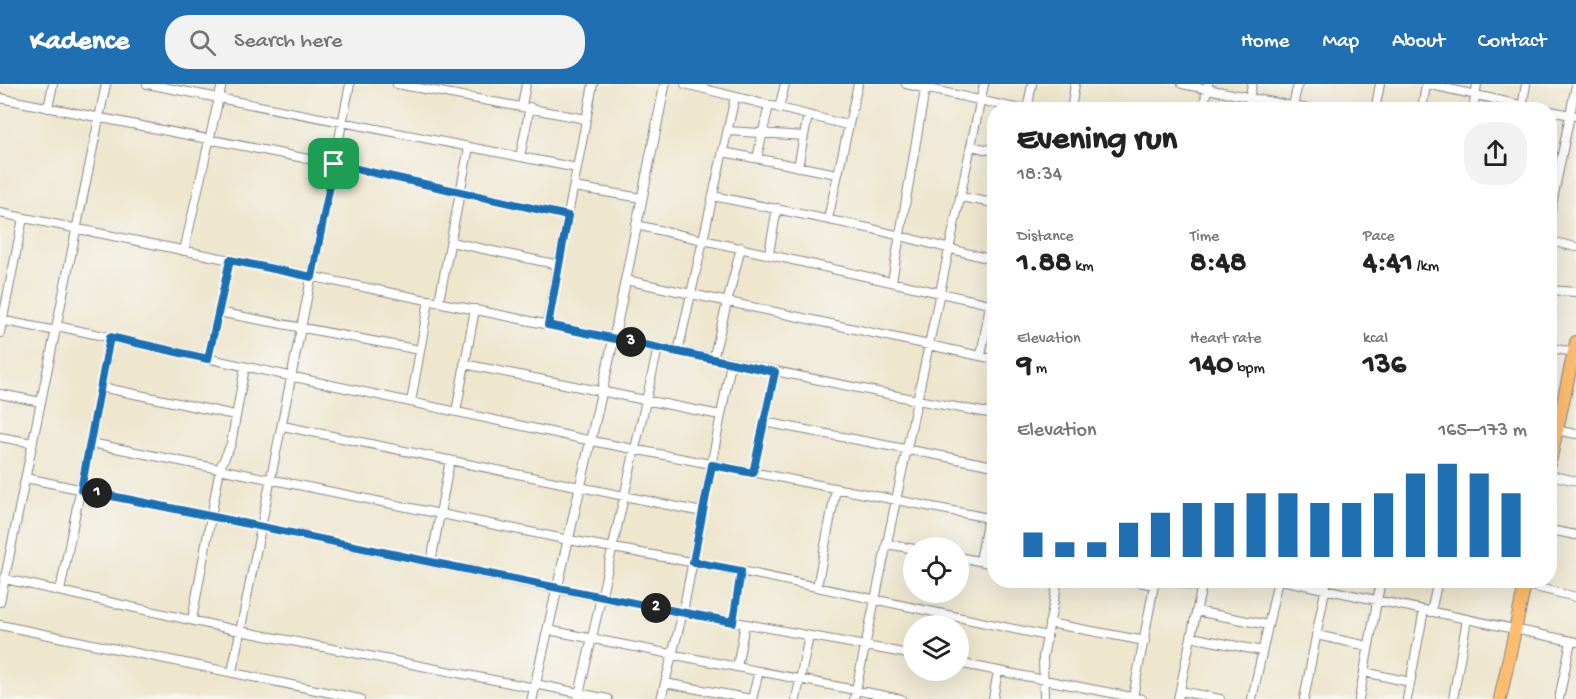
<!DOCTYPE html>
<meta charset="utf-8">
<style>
:root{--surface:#fff;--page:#f2f2f2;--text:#222;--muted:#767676;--accent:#1f6fb2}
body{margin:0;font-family:"Gochi Hand",sans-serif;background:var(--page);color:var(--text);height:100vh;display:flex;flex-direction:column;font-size:22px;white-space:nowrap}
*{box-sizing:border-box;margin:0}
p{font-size:20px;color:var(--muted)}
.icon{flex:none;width:33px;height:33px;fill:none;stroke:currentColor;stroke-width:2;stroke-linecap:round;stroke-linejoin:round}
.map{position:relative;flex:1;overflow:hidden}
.drawer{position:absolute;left:987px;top:18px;width:570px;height:486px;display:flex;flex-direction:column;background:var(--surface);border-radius:24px;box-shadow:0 6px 24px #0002}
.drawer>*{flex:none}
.fabs{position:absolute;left:903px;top:453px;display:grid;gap:12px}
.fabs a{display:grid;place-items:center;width:66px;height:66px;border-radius:50%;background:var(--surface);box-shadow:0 6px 24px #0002;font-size:30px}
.pin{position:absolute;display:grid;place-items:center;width:51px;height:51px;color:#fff;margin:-26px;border-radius:12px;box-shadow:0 3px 9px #0006}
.km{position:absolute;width:30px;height:30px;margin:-15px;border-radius:50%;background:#222;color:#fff;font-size:16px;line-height:30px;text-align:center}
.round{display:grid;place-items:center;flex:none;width:63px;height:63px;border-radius:24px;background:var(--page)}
.headline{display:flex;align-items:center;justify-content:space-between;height:102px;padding:0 30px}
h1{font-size:33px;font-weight:800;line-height:45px}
.stats{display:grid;grid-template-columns:repeat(3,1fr);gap:9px;height:102px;padding:6px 30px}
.stats div{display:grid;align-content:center}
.stats b{font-size:30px;font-weight:800}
.stats small{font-size:16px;font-weight:400}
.stats p{font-size:16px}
.chart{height:168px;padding:12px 30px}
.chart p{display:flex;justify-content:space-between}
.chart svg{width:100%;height:108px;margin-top:6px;stroke:var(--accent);stroke-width:6}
header{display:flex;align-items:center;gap:36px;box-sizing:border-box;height:84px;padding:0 30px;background:var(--accent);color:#fff}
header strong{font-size:28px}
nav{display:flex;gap:33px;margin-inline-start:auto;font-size:21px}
.search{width:420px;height:54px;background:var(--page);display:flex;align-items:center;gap:15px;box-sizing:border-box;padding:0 21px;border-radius:24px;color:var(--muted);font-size:22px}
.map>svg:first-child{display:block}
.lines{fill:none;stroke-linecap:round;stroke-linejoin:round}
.minor-casing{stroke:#888484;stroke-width:10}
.tertiary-casing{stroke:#888484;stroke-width:11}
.primary-casing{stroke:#888484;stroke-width:14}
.minor{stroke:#fff;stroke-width:8}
.tertiary{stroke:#fff;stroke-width:9}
.primary{stroke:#fcbd6f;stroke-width:12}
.route-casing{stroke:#fff;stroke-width:12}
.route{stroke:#1f6fb2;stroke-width:8}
</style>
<header>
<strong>Kadence</strong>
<div class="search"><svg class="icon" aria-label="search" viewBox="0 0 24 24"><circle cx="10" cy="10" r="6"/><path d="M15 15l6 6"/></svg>Search here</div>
<nav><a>Home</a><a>Map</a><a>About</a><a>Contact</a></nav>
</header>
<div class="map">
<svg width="1576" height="615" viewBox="0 0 1576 615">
<rect width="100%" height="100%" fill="#f6f6f2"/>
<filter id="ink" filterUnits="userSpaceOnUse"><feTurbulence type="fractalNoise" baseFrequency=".0167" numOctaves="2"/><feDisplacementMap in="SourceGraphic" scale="12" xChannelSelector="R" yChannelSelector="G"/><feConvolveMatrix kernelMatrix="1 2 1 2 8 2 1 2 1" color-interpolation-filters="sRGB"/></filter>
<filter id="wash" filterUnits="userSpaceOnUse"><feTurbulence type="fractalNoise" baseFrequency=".008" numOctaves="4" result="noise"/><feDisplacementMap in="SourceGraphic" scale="24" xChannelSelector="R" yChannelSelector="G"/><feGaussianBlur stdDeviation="1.35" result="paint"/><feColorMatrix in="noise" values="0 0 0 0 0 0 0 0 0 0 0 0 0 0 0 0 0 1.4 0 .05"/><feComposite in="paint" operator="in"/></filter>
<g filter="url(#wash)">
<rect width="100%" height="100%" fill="#eee6cd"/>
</g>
<g filter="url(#ink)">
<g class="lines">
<g class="minor-casing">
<path id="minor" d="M147,0L577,84
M397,0L586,35
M685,0L847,41
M906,0L1025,26
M1182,0L1313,26
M1427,0L1543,26
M0,14L334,80L568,132
M522,22L526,0
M48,24L53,0
M779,24L785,0
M1522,24L1526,0
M1027,26L1032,0
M1071,26L1075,0
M1203,26L1208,0
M1247,26L1252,0
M1292,26L1298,0
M1375,26L1380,0
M1422,26L1426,0
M1473,26L1477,0
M1550,27L1576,32
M728,47L804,52
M971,62L994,67
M723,68L837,90
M520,73L530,23
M757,74L769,21
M798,83L808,31
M574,103L642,114
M713,112L873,145L994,176
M960,113L994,119
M0,129L917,316L994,330
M1550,130L1576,1
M828,135L858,0
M636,141L994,221
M1550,157L1576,163
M451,158L559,181
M184,167L222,0
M769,169L777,124
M626,196L994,275
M892,197L926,0
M1550,206L1576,208
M439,217L469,63
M218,228L420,266
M0,236L56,247
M547,241L593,0
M57,242L592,357L994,435
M0,249L23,134
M110,253L101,303L235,331
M1550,264L1574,268
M678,268L735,13
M981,272L990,220
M208,275L230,176
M713,275L741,163
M464,280L720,331
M0,310L41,318
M411,318L429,216
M456,328L475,225
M764,338L994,382
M283,342L702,428
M1550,345L1576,350
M0,353L33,359
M91,359L569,456L741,487L1047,552
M753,389L775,288
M1550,391L1576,397
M26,394L558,505L914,571
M1550,446L1576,451
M887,460L914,465
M958,473L994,480
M980,477L988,433
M431,478L450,376
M5,495L240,547L535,604
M1128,496L1154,501
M1168,496L1201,504
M1281,496L1576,558
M1506,496L1576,513
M817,503L836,405
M60,507L101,303
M0,518L106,0
M1196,527L1268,541
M1431,528L1438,496
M192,536L220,384L231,360L245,283
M733,538L741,487
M1049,539L1145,557
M0,541L360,615
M548,546L901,615
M1316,551L1368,562
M1191,553L1262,567
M958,579L1142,615
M737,583L745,540
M232,588L350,0
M1364,588L1410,598
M665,599L751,615
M535,600L608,615
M1180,607L1220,615
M1133,613L1155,496
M578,615L658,264
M661,615L683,528L731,279
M752,615L759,587
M796,615L809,552
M854,615L984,0
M993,615L998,587
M1044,615L1043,573L1058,496
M1178,615L1203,496
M1252,615L1278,496
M1304,615L1327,496
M1359,615L1381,496
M1407,615L1424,526
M1453,615L1467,535
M1559,615L1571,557"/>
</g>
<g class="tertiary-casing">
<path id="tertiary" d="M532,615L614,254L665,0"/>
</g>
<g class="primary-casing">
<path id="primary" d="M1550,378L1576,258
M1500,615L1526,496"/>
</g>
<use href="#minor" class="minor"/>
<use href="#tertiary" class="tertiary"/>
<use href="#primary" class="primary"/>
</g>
</g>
<g class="lines" filter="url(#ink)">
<g class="route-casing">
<path id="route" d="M334,80L568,132L548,241L775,288L753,389L712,381L693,478L741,487L733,538C515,498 299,449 81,406L110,253L208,275L230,176L312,193Z"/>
</g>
<use href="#route" class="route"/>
</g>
</svg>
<div class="fabs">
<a><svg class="icon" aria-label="locate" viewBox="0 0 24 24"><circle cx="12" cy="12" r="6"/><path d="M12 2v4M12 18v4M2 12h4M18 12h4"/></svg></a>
<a><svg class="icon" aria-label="layers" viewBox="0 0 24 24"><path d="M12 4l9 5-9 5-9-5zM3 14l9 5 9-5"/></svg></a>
</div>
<div class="pin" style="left:334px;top:80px;background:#1e9e55"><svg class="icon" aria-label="arrive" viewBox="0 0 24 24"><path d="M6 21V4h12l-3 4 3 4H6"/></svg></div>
<b class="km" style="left:97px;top:409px">1</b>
<b class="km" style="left:656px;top:524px">2</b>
<b class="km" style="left:631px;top:258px">3</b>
<section class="drawer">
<div class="headline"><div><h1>Evening run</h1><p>18:34</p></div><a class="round"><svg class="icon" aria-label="share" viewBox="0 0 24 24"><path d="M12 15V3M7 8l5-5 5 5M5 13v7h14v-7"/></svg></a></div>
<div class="stats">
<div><p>Distance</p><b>1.88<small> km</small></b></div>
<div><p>Time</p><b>8:48</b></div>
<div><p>Pace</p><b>4:41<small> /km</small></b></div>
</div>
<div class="stats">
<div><p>Elevation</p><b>9<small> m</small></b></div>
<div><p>Heart rate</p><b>140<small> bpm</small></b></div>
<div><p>kcal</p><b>136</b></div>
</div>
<div class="chart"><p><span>Elevation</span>165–173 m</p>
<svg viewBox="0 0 160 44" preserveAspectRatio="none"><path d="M5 44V34M15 44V38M25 44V38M35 44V30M45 44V26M55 44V22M65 44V22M75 44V18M85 44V18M95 44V22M105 44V22M115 44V18M125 44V10M135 44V6M145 44V10M155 44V18"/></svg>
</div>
</section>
</div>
